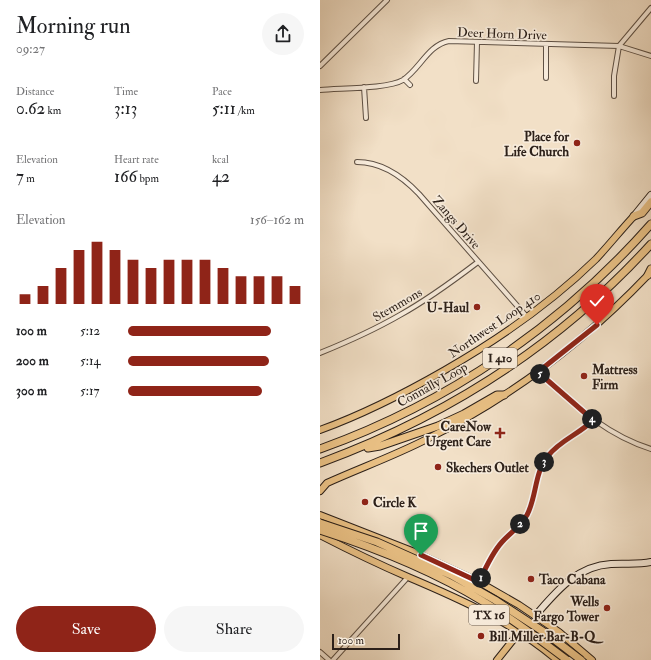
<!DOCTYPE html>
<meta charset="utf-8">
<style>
:root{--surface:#fff;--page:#f6f6f6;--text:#202124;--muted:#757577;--accent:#8f2418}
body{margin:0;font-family:"IM FELL Double Pica",serif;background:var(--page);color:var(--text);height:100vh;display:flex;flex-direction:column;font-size:15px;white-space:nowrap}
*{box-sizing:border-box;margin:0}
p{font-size:13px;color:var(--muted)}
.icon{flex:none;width:22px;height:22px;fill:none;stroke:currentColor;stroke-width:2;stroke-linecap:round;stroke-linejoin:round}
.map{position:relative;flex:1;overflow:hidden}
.side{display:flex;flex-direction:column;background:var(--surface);width:320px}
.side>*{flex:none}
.scale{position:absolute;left:12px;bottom:10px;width:68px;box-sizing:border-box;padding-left:4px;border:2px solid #2c2019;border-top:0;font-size:11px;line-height:14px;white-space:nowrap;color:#2c2019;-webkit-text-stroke:3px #f7ebdb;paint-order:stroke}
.pin{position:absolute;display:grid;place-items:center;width:34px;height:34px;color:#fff;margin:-41px -17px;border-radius:50% 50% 50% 0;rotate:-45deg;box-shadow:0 0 4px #0007}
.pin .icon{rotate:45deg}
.km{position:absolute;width:20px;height:20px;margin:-10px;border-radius:50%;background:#222;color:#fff;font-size:11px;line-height:20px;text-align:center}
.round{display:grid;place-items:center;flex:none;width:42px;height:42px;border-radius:21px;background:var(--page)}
.headline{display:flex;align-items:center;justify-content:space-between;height:68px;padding:0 16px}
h1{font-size:22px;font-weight:600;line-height:30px}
.metrics{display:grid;grid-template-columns:repeat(3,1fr);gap:6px;height:68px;padding:4px 16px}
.metrics div{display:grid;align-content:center}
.metrics b{font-size:17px;font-weight:600}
.metrics small{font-size:11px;font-weight:400}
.metrics p{font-size:11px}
.chart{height:112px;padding:8px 16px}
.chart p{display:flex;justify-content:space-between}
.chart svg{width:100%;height:72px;margin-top:4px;stroke:var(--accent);stroke-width:6}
.action{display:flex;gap:8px;margin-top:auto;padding:8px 16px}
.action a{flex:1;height:46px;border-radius:24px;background:var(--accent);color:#fff;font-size:16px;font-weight:600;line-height:46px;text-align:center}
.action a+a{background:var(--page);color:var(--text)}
ul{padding:0 16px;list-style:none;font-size:13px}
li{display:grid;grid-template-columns:64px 48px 1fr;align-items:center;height:30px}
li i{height:10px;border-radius:5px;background:var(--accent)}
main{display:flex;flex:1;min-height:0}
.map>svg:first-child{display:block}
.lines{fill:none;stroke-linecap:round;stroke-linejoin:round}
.minor-casing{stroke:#5e5044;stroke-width:6}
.secondary-casing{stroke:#2c2019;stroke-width:8}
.primary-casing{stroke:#2c2019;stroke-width:8}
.motorway-casing{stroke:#2c2019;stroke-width:9}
.minor{stroke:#f7ebdb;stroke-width:4}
.secondary{stroke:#f7ebdb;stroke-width:6}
.primary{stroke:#e9c084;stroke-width:6}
.motorway{stroke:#e9c084;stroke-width:7}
.motorway-bridge-casing{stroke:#2c2019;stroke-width:9;stroke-linecap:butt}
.motorway-bridge{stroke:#e9c084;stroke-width:7}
.route-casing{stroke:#fff;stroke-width:8}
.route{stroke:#8f2418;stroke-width:5}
.poi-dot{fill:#8f2418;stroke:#f7ebdb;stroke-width:1.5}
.labels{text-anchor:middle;stroke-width:3.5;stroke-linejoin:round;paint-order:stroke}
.shield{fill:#f7ebdb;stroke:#695d53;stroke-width:1}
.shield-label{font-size:12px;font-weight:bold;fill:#2c2019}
.street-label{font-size:13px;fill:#2c2019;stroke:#f7ebdb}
.poi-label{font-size:13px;font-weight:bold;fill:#2c2019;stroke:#f7ebdb;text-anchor:start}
</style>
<main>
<section class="side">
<div class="headline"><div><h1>Morning run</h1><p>09:27</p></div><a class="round"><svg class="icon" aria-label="share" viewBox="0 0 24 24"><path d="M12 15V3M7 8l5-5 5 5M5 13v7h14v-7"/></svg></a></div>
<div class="metrics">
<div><p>Distance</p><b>0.62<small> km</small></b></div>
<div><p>Time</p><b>3:13</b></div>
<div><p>Pace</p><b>5:11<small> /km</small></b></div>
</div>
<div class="metrics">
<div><p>Elevation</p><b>7<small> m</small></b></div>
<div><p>Heart rate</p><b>166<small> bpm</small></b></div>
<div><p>kcal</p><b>42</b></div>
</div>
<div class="chart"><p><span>Elevation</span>156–162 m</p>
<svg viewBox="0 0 160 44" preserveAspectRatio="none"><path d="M5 44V38M15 44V33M25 44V22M35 44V11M45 44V6M55 44V11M65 44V17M75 44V22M85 44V17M95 44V17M105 44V17M115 44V22M125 44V27M135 44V27M145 44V27M155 44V33"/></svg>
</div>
<ul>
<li><b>100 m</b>5:12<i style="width:81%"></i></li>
<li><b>200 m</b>5:14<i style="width:80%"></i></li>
<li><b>300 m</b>5:17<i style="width:76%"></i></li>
</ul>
<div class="action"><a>Save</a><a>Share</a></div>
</section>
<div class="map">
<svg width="331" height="660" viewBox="0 0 331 660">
<rect width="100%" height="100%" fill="#f2e0c7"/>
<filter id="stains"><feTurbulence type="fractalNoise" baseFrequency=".005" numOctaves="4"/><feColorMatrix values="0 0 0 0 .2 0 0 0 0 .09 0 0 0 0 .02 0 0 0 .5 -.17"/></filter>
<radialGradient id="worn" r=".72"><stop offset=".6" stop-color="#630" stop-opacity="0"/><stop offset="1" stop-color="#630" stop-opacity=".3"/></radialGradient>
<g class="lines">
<g class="minor-casing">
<path id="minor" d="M226,44V78
M0,66L67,0
M84,79L90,85
M156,81L157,42
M44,87L46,118
M0,90C19,88 68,89 83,80C100,69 108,45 129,41L299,46L331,56
M294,96V76L299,46L331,8
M37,162C62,162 82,176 99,194L207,317
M0,353C27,342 54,330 80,315C107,300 133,281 158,262
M218,372C254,404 284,434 331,449
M159,582C165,569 172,553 182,542C190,533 200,527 207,515C217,496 214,473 228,456C240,440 260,434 273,420
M0,652L9,660
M13,660L88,577"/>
</g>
<g class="secondary-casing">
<path id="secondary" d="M314,216L331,195
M215,616C236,592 256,566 291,564C304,563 318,565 331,562"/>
</g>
<g class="primary-casing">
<path id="primary" d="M0,430C44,414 85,393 125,370C179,339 231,303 276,259C289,245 301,230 314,216
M0,491L7,483C40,468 74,456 107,439C190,398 264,342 328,275
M0,515L92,551L159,582L199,605L239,632L272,660
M0,535C29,550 58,564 88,577C140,599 194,623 237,660
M177,660L201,630"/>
</g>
<g class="motorway-casing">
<path id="motorway" d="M314,216L322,213L331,202
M328,275L331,269
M48,448L60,446L118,426L144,414L177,395H184
M0,449C128,403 241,326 331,224
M0,463C128,416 239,345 331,244"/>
</g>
<use href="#minor" class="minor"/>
<use href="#secondary" class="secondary"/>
<use href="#primary" class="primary"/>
<use href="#motorway" class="motorway"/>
<g class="motorway-bridge-casing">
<path id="motorway-bridge" d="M0,523L57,542L131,575L175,600L227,634L261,660
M0,530C56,548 114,571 164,602C193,619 220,640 247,660"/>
</g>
<use href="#motorway-bridge" class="motorway-bridge"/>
</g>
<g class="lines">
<g class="route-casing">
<path id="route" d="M101,555L159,582C165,569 172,553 182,542C190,533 200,527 207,515C217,496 214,473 228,456C240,440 260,434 273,420L218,372L277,325"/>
</g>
<use href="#route" class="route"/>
</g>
<g class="poi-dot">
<circle cx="257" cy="143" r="4"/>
<circle cx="157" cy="307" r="4"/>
<circle cx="264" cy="376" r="4"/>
<path d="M178 427h4v4h4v4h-4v4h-4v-4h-4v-4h4z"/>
<circle cx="118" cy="467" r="4"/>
<circle cx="45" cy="502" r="4"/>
<circle cx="211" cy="579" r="4"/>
<circle cx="287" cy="608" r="4"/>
<circle cx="161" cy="636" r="4"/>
</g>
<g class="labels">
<g class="shield">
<rect x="163" y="348" width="34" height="20" rx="3"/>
<rect x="149" y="605" width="40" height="20" rx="3"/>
</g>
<g class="shield-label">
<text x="180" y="362">I 410</text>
<text x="169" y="619">TX 16</text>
</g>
<g class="street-label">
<text transform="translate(182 33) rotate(2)" y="5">Deer Horn Drive</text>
<text transform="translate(137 222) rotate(49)" y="5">Zangs Drive</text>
<text transform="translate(77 304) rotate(-30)" y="5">Stemmons</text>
<text transform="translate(174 324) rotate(-34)" y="5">Northwest Loop 410</text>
<text transform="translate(112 384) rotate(-29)" y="5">Connally Loop</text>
</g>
<g class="poi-label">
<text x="249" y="141" text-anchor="end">Place for<tspan x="249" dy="15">Life Church</tspan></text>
<text x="149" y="312" text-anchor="end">U-Haul</text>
<text x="272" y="374">Mattress<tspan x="272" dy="15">Firm</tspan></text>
<text x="171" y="431" text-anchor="end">CareNow<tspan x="171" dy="15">Urgent Care</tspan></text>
<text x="126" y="472">Skechers Outlet</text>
<text x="53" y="507">Circle K</text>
<text x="219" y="584">Taco Cabana</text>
<text x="279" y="606" text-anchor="end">Wells<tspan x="279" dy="15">Fargo Tower</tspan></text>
<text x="169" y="641">Bill Miller Bar-B-Q</text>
</g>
</g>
<rect width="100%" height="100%" filter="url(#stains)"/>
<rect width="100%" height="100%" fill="url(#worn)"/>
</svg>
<div class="scale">100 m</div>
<div class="pin" style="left:101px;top:555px;background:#1e9e55"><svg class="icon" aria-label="arrive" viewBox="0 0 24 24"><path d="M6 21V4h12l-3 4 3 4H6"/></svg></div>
<div class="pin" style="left:277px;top:325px;background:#d93025"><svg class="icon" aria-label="check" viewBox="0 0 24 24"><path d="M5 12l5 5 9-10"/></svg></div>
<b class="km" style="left:161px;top:578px">1</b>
<b class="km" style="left:200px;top:524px">2</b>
<b class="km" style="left:224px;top:462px">3</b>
<b class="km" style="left:272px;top:419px">4</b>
<b class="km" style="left:220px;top:374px">5</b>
</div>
</main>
